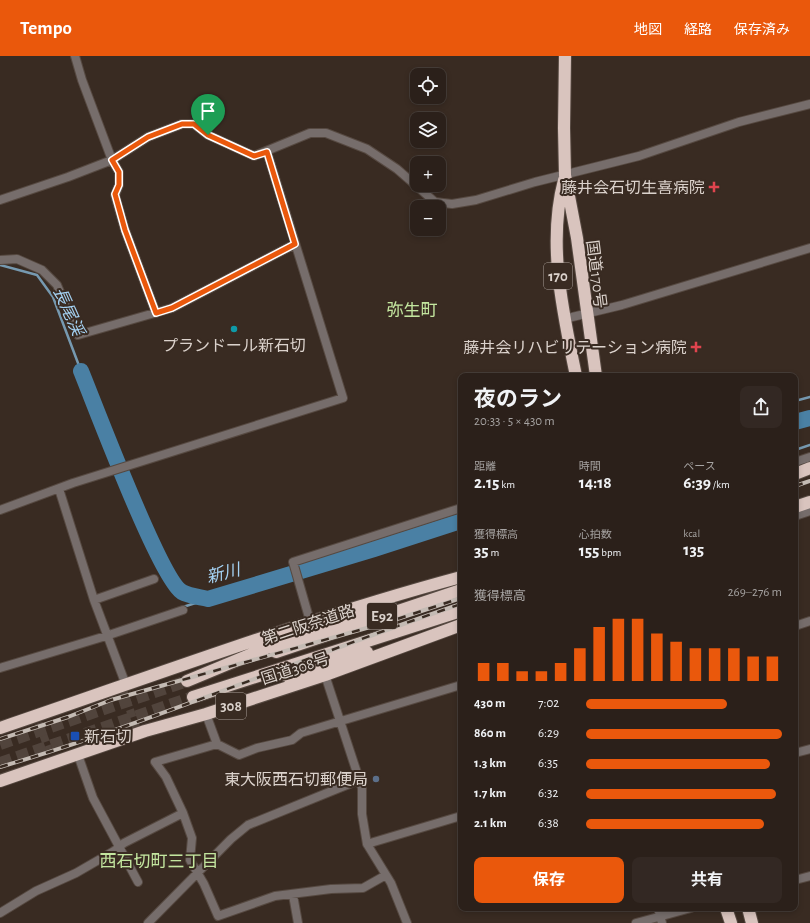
<!DOCTYPE html>
<html lang="ja">
<meta charset="utf-8">
<style>
:root{--surface:#2b201a;--page:#332823;--text:#f1f3f6;--muted:#a6a3a2;--line:#473e39;--accent:#ea580c}
body{margin:0;font-family:"Alegreya Sans","Noto Sans JP",sans-serif;background:var(--page);color:var(--text);height:100vh;display:flex;flex-direction:column;font-size:15px;white-space:nowrap}
*{box-sizing:border-box;margin:0}
p{font-size:13px;color:var(--muted)}
.icon{flex:none;width:22px;height:22px;fill:none;stroke:currentColor;stroke-width:2;stroke-linecap:round;stroke-linejoin:round}
.map{position:relative;flex:1;overflow:hidden}
.sheet{position:absolute;left:458px;top:317px;width:340px;height:538px;display:flex;flex-direction:column;background:var(--surface);border-radius:8px;box-shadow:0 2px 6px #0003,0 0 0 1px var(--line)}
.sheet>*{flex:none}
.tools{position:absolute;left:410px;top:12px;display:grid;gap:8px}
.tools a{display:grid;place-items:center;width:36px;height:36px;border-radius:8px;background:var(--surface);box-shadow:0 2px 6px #0003,0 0 0 1px var(--line);font-size:20px}
.pin{position:absolute;display:grid;place-items:center;width:34px;height:34px;color:#fff;margin:-41px -17px;border-radius:50% 50% 50% 0;rotate:-45deg;box-shadow:0 0 4px #0007}
.pin .icon{rotate:45deg}
.round{display:grid;place-items:center;flex:none;width:42px;height:42px;border-radius:8px;background:var(--page)}
.overview{display:flex;align-items:center;justify-content:space-between;height:68px;padding:0 16px}
h1{font-size:22px;font-weight:700;line-height:30px}
.stats{display:grid;grid-template-columns:repeat(3,1fr);gap:6px;height:68px;padding:4px 16px}
.stats div{display:grid;align-content:center}
.stats b{font-size:17px;font-weight:700}
.stats small{font-size:11px;font-weight:400}
.stats p{font-size:11px}
.chart{height:112px;padding:8px 16px}
.chart p{display:flex;justify-content:space-between}
.chart svg{width:100%;height:72px;margin-top:4px;stroke:var(--accent);stroke-width:6}
.button{display:flex;gap:8px;margin-top:auto;padding:8px 16px}
.button a{flex:1;height:46px;border-radius:8px;background:var(--accent);color:#fff;font-size:16px;font-weight:700;line-height:46px;text-align:center}
.button a+a{background:var(--page);color:var(--text)}
ul{padding:0 16px;list-style:none;font-size:13px}
li{display:grid;grid-template-columns:64px 48px 1fr;align-items:center;height:30px}
li i{height:10px;border-radius:5px;background:var(--accent)}
header{display:flex;align-items:center;gap:24px;box-sizing:border-box;height:56px;padding:0 20px;background:var(--accent);color:#fff}
header strong{font-size:19px}
nav{display:flex;gap:22px;margin-inline-start:auto;font-size:14px}
.map>svg:first-child{display:block}
.lines{fill:none;stroke-linecap:round;stroke-linejoin:round}
.stream{stroke:#7699b0;stroke-width:2.5}
.river{stroke:#4a80a4;stroke-width:16}
.street-tunnel{stroke:#51443c;stroke-width:8;stroke-dasharray:8 4;stroke-linecap:butt}
.highway-tunnel{stroke:#51443c;stroke-width:12;stroke-dasharray:12 6;stroke-linecap:butt}
.street-casing{stroke:#564941;stroke-width:10}
.highway-casing{stroke:#564941;stroke-width:14}
.street{stroke:#766d6b;stroke-width:8}
.highway{stroke:#d9c4be;stroke-width:12}
.rail-casing{stroke:#c4bbb4;stroke-width:4}
.rail{stroke:#392b22;stroke-width:2.5;stroke-dasharray:8;stroke-linecap:butt}
.route-casing{stroke:#fff;stroke-width:8}
.route{stroke:#ea580c;stroke-width:5}
.health-dot{fill:#e0444e;stroke:#392b22;stroke-width:1.5}
.culture-dot{fill:#0f9aa8;stroke:#392b22;stroke-width:1.5}
.transit-dot{fill:#1a4fb4;stroke:#392b22;stroke-width:1.5}
.service-dot{fill:#5c6f8a;stroke:#392b22;stroke-width:1.5}
.labels{text-anchor:middle;stroke-width:4;stroke-linejoin:round;paint-order:stroke}
.shield{fill:#392b22;stroke:#aaa099;stroke-width:1}
.shield-label{font-size:15px;font-weight:bold;fill:#dbd2cc}
.poi-label{font-size:16px;fill:#dbd2cc;stroke:#392b22;text-anchor:end}
.street-label{font-size:16px;fill:#dbd2cc;stroke:#392b22}
.neighbourhood-label{font-size:17px;fill:#c3e69f;stroke:#392b22}
.water-label{font-size:17px;font-style:italic;fill:#a5d2f3;stroke:#392b22}
</style>
<header>
<strong>Tempo</strong>
<nav><a>地図</a><a>経路</a><a>保存済み</a></nav>
</header>
<div class="map">
<svg width="810" height="867" viewBox="0 0 810 867">
<rect width="100%" height="100%" fill="#392b22"/>
<g class="lines">
<path class="stream" d="M0,209L37,219L53,241L81,315
M795,345L810,341
M795,394L810,389
M183,551L208,543"/>
<path class="river" d="M81,315C95,349 160,523 182,536C189,540 200,541 208,543L374,493L461,465
M795,366L810,362"/>
<path class="street-tunnel" d="M122,631L138,677
M39,667L52,703"/>
<path class="highway-tunnel" d="M0,688L187,625
M0,707L193,641"/>
<g class="street-casing">
<path id="street" d="M75,0L82,24L112,104L119,116V129L115,139L125,174L156,257
M0,144L68,121L112,104L148,81L182,68H194L208,79L254,100L310,77H326L367,93L397,113L435,146L452,148L476,144L535,126L639,100L739,66L810,48
M0,204L17,203L42,214L57,229L78,279L172,252L295,188
M564,263L622,249L810,192
M795,406L810,401
M59,433L94,544L126,629
M0,454L73,427L343,342L267,96
M795,460L810,455
M94,544L154,523
M310,565L293,506L461,452
M795,570L810,565
M0,612L106,580L183,554
M325,619L362,732V758L367,788L391,827L407,867
M206,658L217,688L239,699L257,692L292,684L301,677L461,629
M217,688L155,706L166,721L183,757L192,782L190,804L204,828L218,860L275,840L331,833L363,832L386,819
M795,697L810,693
M78,699L93,742L138,826
M367,788L461,760
M795,824L810,820
M293,839L298,867
M658,852L662,867
M0,857L36,835L76,817L114,795L124,787L183,757
M148,867L231,783L248,769L359,724
M636,867L691,852"/>
</g>
<g class="highway-casing">
<path id="highway" d="M565,0L564,72L565,119L577,182L596,320
M564,124C547,188 563,256 576,320
M795,418L810,412
M795,451L810,446
M276,596L461,534
M287,620L312,614L367,596
M187,625L300,578L371,554
M193,641L461,555
M0,672C153,620 305,563 461,521
M0,725L145,675L206,658L325,619L461,569
M726,852L731,867
M748,852L752,867"/>
</g>
<use href="#street" class="street"/>
<use href="#highway" class="highway"/>
<g class="rail-casing">
<path id="rail" d="M795,430L810,425
M0,683L68,661L111,644L388,566L461,542
M0,711C156,665 306,600 461,548"/>
</g>
<use href="#rail" class="rail"/>
</g>
<g class="lines">
<g class="route-casing">
<path id="route" d="M182,68H194L208,79L254,100L267,96L295,188L172,252L156,257L125,174L115,138L119,129V116L112,104L148,81Z"/>
</g>
<use href="#route" class="route"/>
</g>
<g class="health-dot">
<path d="M712 125h4v4h4v4h-4v4h-4v-4h-4v-4h4z"/>
<path d="M694 285h4v4h4v4h-4v4h-4v-4h-4v-4h4z"/>
</g>
<circle class="culture-dot" cx="234" cy="273" r="4"/>
<rect class="transit-dot" x="70" y="675" width="10" height="10" rx="2"/>
<circle class="service-dot" cx="376" cy="723" r="4"/>
<g class="labels">
<g class="shield">
<rect x="544" y="207" width="28" height="26" rx="3"/>
<rect x="367" y="547" width="30" height="26" rx="3"/>
<rect x="216" y="637" width="30" height="26" rx="3"/>
</g>
<g class="shield-label">
<text x="558" y="225">170</text>
<text x="382" y="565">E92</text>
<text x="231" y="655">308</text>
</g>
<g class="poi-label">
<text x="705" y="137">藤井会石切生喜病院</text>
<text x="234" y="295" text-anchor="middle">プランドール新石切</text>
<text x="687" y="297">藤井会リハビリテーション病院</text>
<text x="84" y="686" text-anchor="start">新石切</text>
<text x="368" y="729">東大阪西石切郵便局</text>
</g>
<g class="street-label">
<text transform="translate(597 218) rotate(83)" y="6">国道170号</text>
<text transform="translate(308 568) rotate(-18)" y="6">第二阪奈道路</text>
<text transform="translate(295 612) rotate(-18)" y="6">国道308号</text>
</g>
<g class="neighbourhood-label">
<text x="412" y="260">弥生町</text>
<text x="159" y="811">西石切町三丁目</text>
</g>
<g class="water-label">
<text transform="translate(69 255) rotate(66)" y="6">長尾渓</text>
<text transform="translate(223 517) rotate(-14)" y="6">新川</text>
</g>
</g>
</svg>
<div class="tools">
<a><svg class="icon" aria-label="locate" viewBox="0 0 24 24"><circle cx="12" cy="12" r="6"/><path d="M12 2v4M12 18v4M2 12h4M18 12h4"/></svg></a>
<a><svg class="icon" aria-label="layers" viewBox="0 0 24 24"><path d="M12 4l9 5-9 5-9-5zM3 14l9 5 9-5"/></svg></a>
<a>+</a>
<a>−</a>
</div>
<div class="pin" style="left:208px;top:79px;background:#1e9e55"><svg class="icon" aria-label="arrive" viewBox="0 0 24 24"><path d="M6 21V4h12l-3 4 3 4H6"/></svg></div>
<section class="sheet">
<div class="overview"><div><h1>夜のラン</h1><p>20:33 · 5 × 430 m</p></div><a class="round"><svg class="icon" aria-label="share" viewBox="0 0 24 24"><path d="M12 15V3M7 8l5-5 5 5M5 13v7h14v-7"/></svg></a></div>
<div class="stats">
<div><p>距離</p><b>2.15<small> km</small></b></div>
<div><p>時間</p><b>14:18</b></div>
<div><p>ペース</p><b>6:39<small> /km</small></b></div>
</div>
<div class="stats">
<div><p>獲得標高</p><b>35<small> m</small></b></div>
<div><p>心拍数</p><b>155<small> bpm</small></b></div>
<div><p>kcal</p><b>135</b></div>
</div>
<div class="chart"><p><span>獲得標高</span>269–276 m</p>
<svg viewBox="0 0 160 44" preserveAspectRatio="none"><path d="M5 44V33M15 44V33M25 44V38M35 44V38M45 44V33M55 44V24M65 44V11M75 44V6M85 44V6M95 44V15M105 44V20M115 44V24M125 44V24M135 44V24M145 44V29M155 44V29"/></svg>
</div>
<ul>
<li><b>430 m</b>7:02<i style="width:72%"></i></li>
<li><b>860 m</b>6:29<i style="width:100%"></i></li>
<li><b>1.3 km</b>6:35<i style="width:94%"></i></li>
<li><b>1.7 km</b>6:32<i style="width:97%"></i></li>
<li><b>2.1 km</b>6:38<i style="width:91%"></i></li>
</ul>
<div class="button"><a>保存</a><a>共有</a></div>
</section>
</div>
